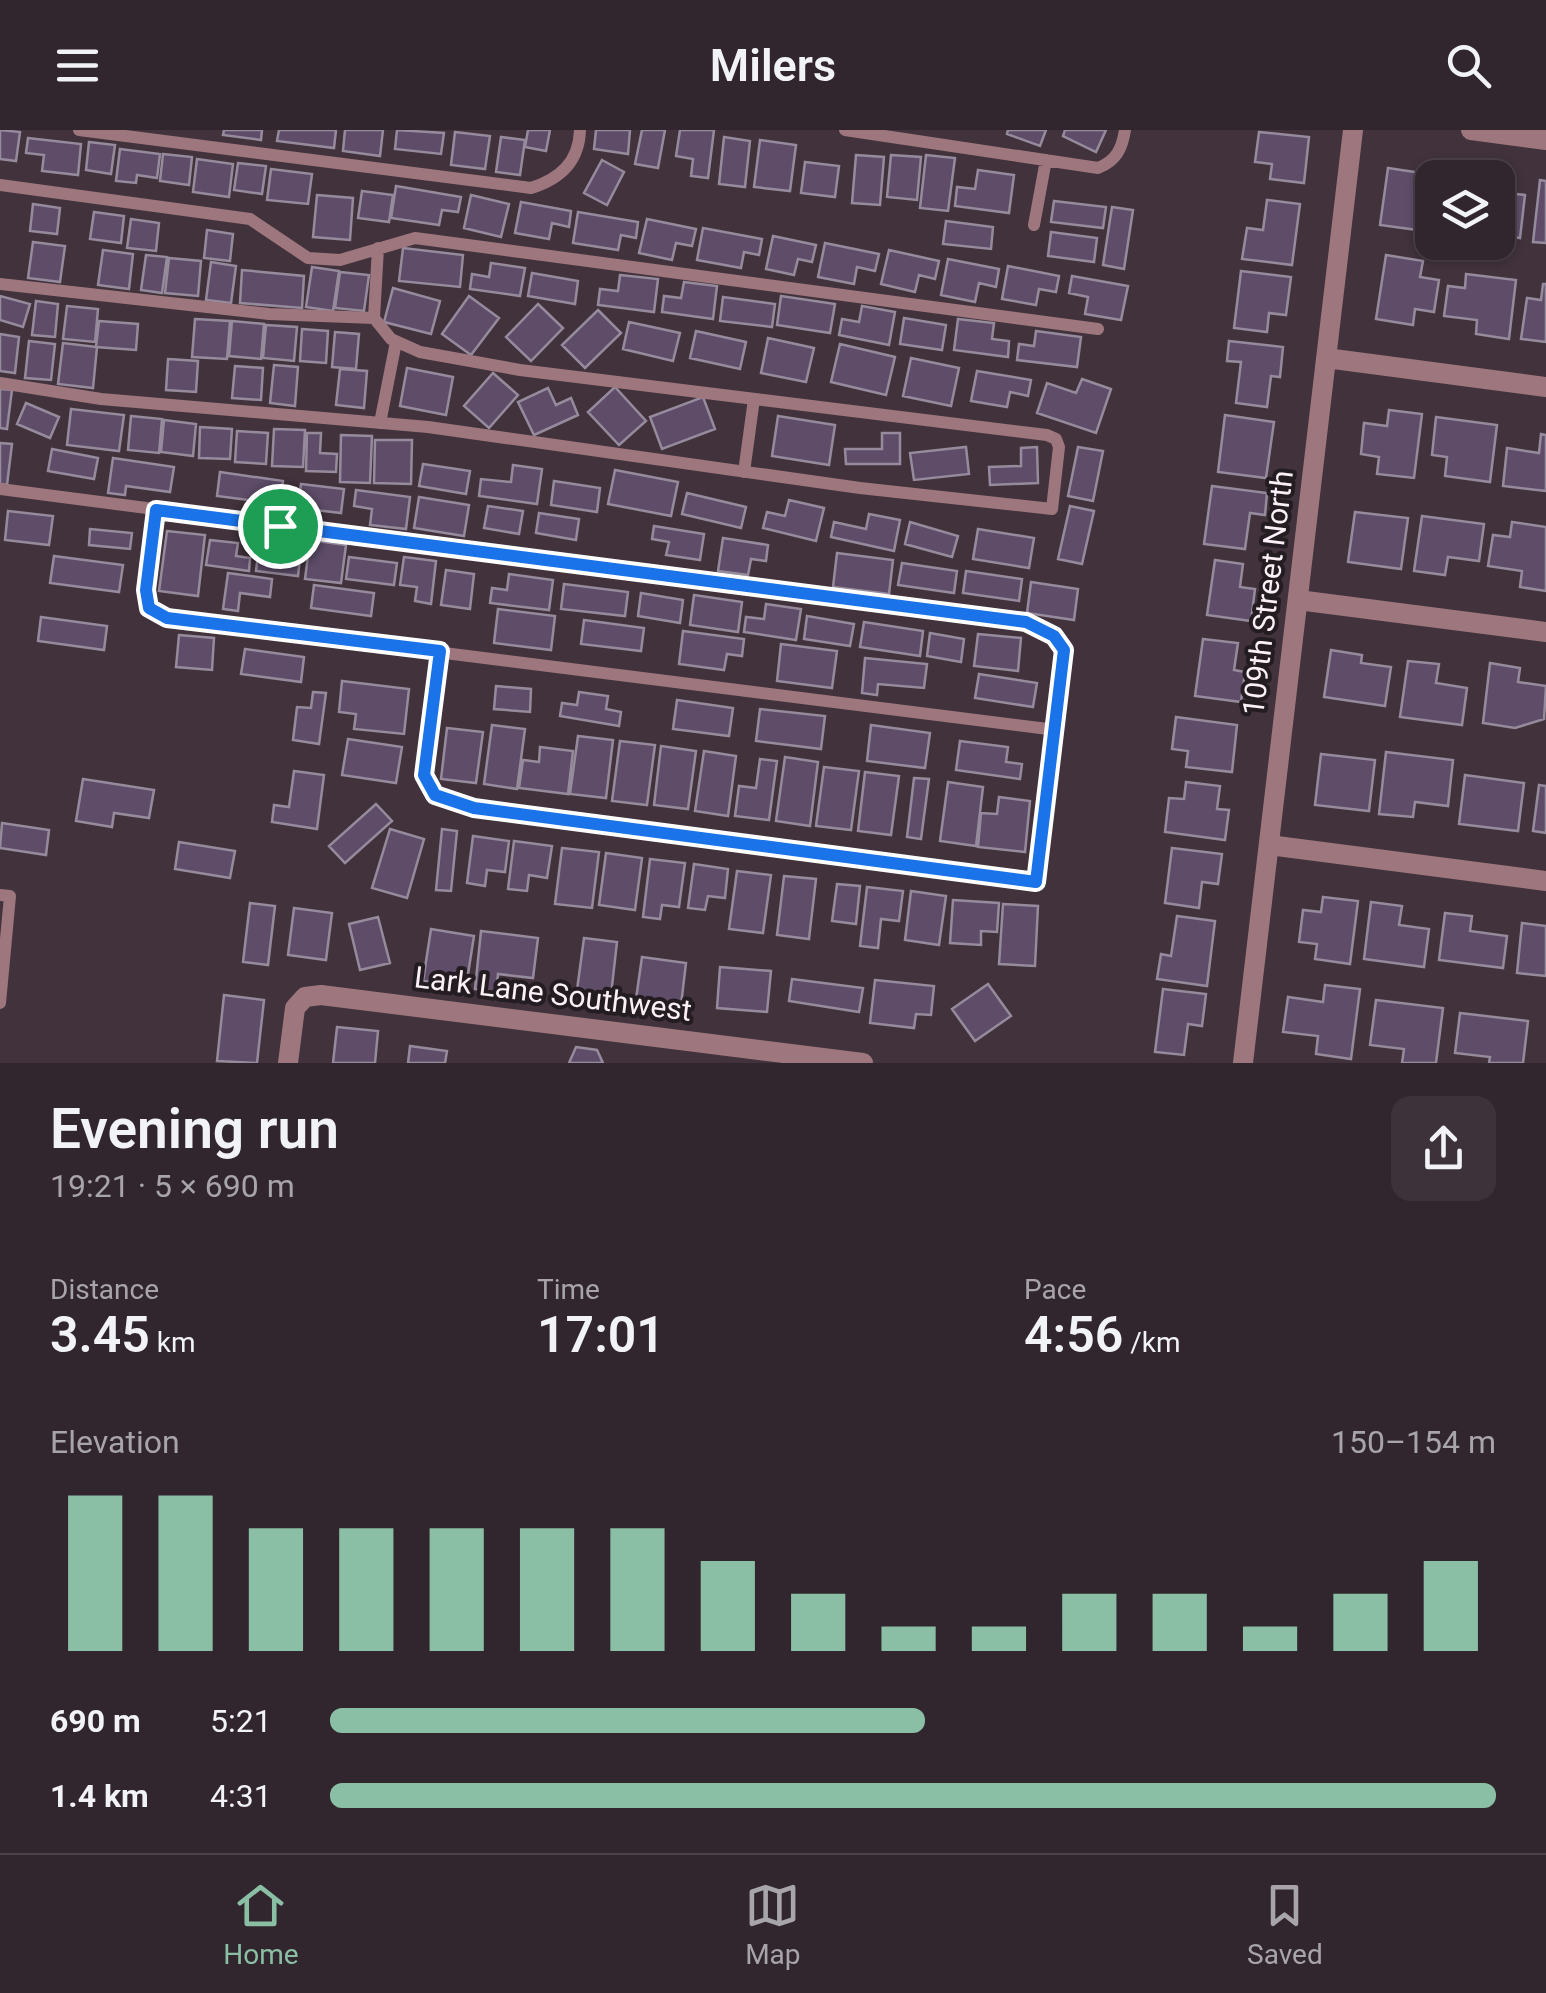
<!DOCTYPE html>
<meta charset="utf-8">
<style>
:root{--surface:#31262d;--page:#3d3239;--text:#f1f3f6;--muted:#a8a5aa;--line:#4c4349;--accent:#8abfa5}
body{margin:0;font-family:Roboto,sans-serif;background:var(--page);color:var(--text);height:100vh;display:flex;flex-direction:column;font-size:38px;white-space:nowrap}
*{box-sizing:border-box;margin:0}
p{font-size:32px;color:var(--muted)}
.icon{flex:none;width:55px;height:55px;fill:none;stroke:currentColor;stroke-width:2;stroke-linecap:round;stroke-linejoin:round}
.map{position:relative;height:933px;overflow:hidden}
.panel{display:flex;flex-direction:column;background:var(--surface);flex:1}
.panel>*{flex:none}
.tools{position:absolute;left:1415px;top:30px;display:grid;gap:20px}
.tools a{display:grid;place-items:center;width:100px;height:100px;border-radius:20px;background:var(--surface);box-shadow:0 2px 8px #0004,0 0 0 2px var(--line);font-size:50px}
.pin{position:absolute;display:grid;place-items:center;width:85px;height:85px;color:#fff;margin:-42px;border:5px solid #fff;border-radius:50%;box-shadow:0 2px 10px #0007}
.round{display:grid;place-items:center;flex:none;width:105px;height:105px;border-radius:20px;background:var(--page)}
.overview{display:flex;align-items:center;justify-content:space-between;height:170px;padding:0 50px}
h1{font-size:55px;font-weight:600;line-height:75px}
.figures{display:grid;grid-template-columns:repeat(3,1fr);gap:15px;height:170px;padding:10px 50px}
.figures div{display:grid;align-content:center}
.figures b{font-size:50px;font-weight:600}
.figures small{font-size:28px;font-weight:400}
.figures p{font-size:28px}
.chart{height:280px;padding:20px 50px}
.chart p{display:flex;justify-content:space-between}
.chart svg{width:100%;height:180px;margin-top:10px;stroke:var(--accent);stroke-width:6}
ul{padding:0 50px;list-style:none;font-size:32px}
li{display:grid;grid-template-columns:160px 120px 1fr;align-items:center;height:75px}
li i{height:25px;border-radius:12px;background:var(--accent)}
header{display:flex;justify-content:space-between;align-items:center;height:130px;padding:0 50px;background:var(--surface);font-size:45px;font-weight:600}
.tab-bar{display:flex;justify-content:space-around;align-items:center;height:140px;border-top:2px solid var(--line);background:var(--surface);font-size:28px;color:var(--muted)}
.tab-bar a{display:grid;justify-items:center;gap:5px}
.tab-bar .active{color:var(--accent)}
.map>svg:first-child{display:block}
.building{fill:#5e4c69;stroke:#968b9c;stroke-width:2.5}
.lines{fill:none;stroke-linecap:round;stroke-linejoin:round}
.lane{stroke:#9e777e;stroke-width:12}
.street{stroke:#9e777e;stroke-width:20}
.route-casing{stroke:#fff;stroke-width:20}
.route{stroke:#1a73e8;stroke-width:12}
.labels{text-anchor:middle;stroke-width:8;stroke-linejoin:round;paint-order:stroke}
.street-label{font-size:30px;fill:#fbf0f7;stroke:#231c21}
</style>
<header><svg class="icon" aria-label="menu" viewBox="0 0 24 24"><path d="M4 6h16M4 12h16M4 18h16"/></svg>Milers<svg class="icon" aria-label="search" viewBox="0 0 24 24"><circle cx="10" cy="10" r="6"/><path d="M15 15l6 6"/></svg></header>
<div class="map">
<svg width="1546" height="933" viewBox="0 0 1546 933">
<rect width="100%" height="100%" fill="#41323c"/>
<path class="building" d="M0,0L20,2L16,31L0,29Z
M224,0H262L261,10L223,5Z
M279,0H336L334,18L277,11Z
M345,0H383L380,26L343,21Z
M397,0L444,3L441,24L395,19Z
M528,0H550L546,21L525,17Z
M596,0H630L628,24L594,19Z
M642,0H665L658,38L635,34Z
M680,0H714L708,48L691,46L693,29L676,26Z
M1008,0H1046L1040,16L1007,4Z
M1065,0H1106L1096,22L1063,6Z
M455,2L490,6L485,39L451,35Z
M1259,2L1309,7L1304,53L1270,49L1272,34L1255,32Z
M501,7L525,10L520,45L496,42Z
M724,7L750,11L745,57L719,54Z
M28,8L81,14L78,45L42,41L44,25L26,23Z
M760,10L796,15L790,61L754,57Z
M89,12L115,15L111,44L86,40Z
M120,19L160,24L157,48L137,45L136,53L116,51Z
M163,24L192,27L189,55L160,51Z
M856,25L884,27L880,75L852,73Z
M891,25L921,27L917,70L887,67Z
M926,25L955,28L948,81L920,78Z
M197,29L233,34L229,67L193,62Z
M602,30L624,42L607,75L584,63Z
M805,32L839,36L835,67L801,63Z
M238,33L266,36L262,64L234,60Z
M1388,38L1448,47L1432,48V102L1380,95Z
M271,39L312,44L308,74L267,70Z
M978,40L1014,45L1009,83L955,76L957,57L975,59Z
M1540,50L1546,51V113L1533,112Z
M396,56L461,67L458,82L442,80L439,95L391,88Z
M362,61L393,65L389,92L358,88Z
M1498,62L1525,65L1520,108L1498,105Z
M317,65L353,68L350,110L313,107Z
M471,65L509,74L501,107L464,98Z
M1267,70L1300,74L1292,135L1242,129L1247,98L1263,100Z
M1054,71L1106,77L1103,98L1051,92Z
M521,72L571,81L569,97L552,93L549,109L515,103Z
M33,74L60,78L57,104L30,101Z
M1112,77L1133,80L1124,139L1103,135Z
M94,82L124,86L121,113L90,109Z
M578,82L638,92L636,108L621,105L618,120L573,113Z
M131,89L159,93L156,121L127,118Z
M647,89L696,99L692,116L676,113L672,130L639,123Z
M946,91L993,97L991,119L943,114Z
M703,98L762,109L759,125L744,122L741,138L697,130Z
M207,100L233,104L230,131L204,128Z
M1051,102L1097,108L1094,132L1048,126Z
M773,106L816,115L812,132L798,129L794,145L766,139Z
M33,112L65,116L60,152L28,148Z
M825,113L879,124L875,141L857,137L854,154L818,147Z
M403,118L463,125L460,157L399,151Z
M103,120L133,124L129,159L98,155Z
M889,120L939,131L935,149L919,145L915,162L881,154Z
M146,125L167,127L162,163L141,160Z
M1386,125L1423,131L1420,147L1439,150L1434,182L1415,179L1413,195L1376,189Z
M169,128L201,131L198,166L165,163Z
M948,129L999,139L996,157L979,153L975,172L941,165Z
M211,132L236,136L231,173L206,170Z
M491,133L525,138L520,166L470,159L472,144L489,147Z
M1008,136L1059,146L1056,162L1039,159L1036,175L1002,169Z
M312,137L339,141L333,181L306,177Z
M242,140L304,146L302,178L240,173Z
M1241,141L1291,147L1286,185L1269,183L1267,202L1234,198Z
M340,142L369,145L364,181L335,178Z
M532,143L578,151L575,174L528,166Z
M1466,144L1516,150L1509,209L1476,204L1477,190L1444,186L1448,156L1465,158Z
M620,145L658,149L654,182L598,175L600,159L618,161Z
M1072,146L1128,156L1121,190L1085,184L1088,167L1069,163Z
M684,152L717,156L713,189L662,182L664,166L681,168Z
M1543,154H1546V212L1521,209L1527,168L1541,170Z
M393,158L440,171L431,204L384,192Z
M0,166L30,174L23,197L0,190Z
M469,166L499,188L471,225L442,204Z
M781,166L835,174L830,203L777,195Z
M723,167L775,174L772,197L720,191Z
M36,171L58,174L55,207L32,205Z
M538,174L563,198L531,231L506,207Z
M67,176L98,179L95,212L63,209Z
M862,176L895,182L889,215L839,205L842,189L859,192Z
M598,180L621,203L585,238L562,215Z
M904,188L946,195L942,220L900,214Z
M195,189L230,191L227,229L192,227Z
M958,189L994,193L992,209L1009,211L1008,227L954,220Z
M99,191L138,194L136,220L96,217Z
M232,191L264,194L261,229L229,226Z
M629,192L680,203L673,231L623,219Z
M266,195L297,197L294,231L263,228Z
M302,199L328,201L326,233L300,231Z
M696,201L746,212L740,239L690,228Z
M1036,201L1081,207L1077,237L1017,230L1019,214L1034,216Z
M335,202L359,204L356,239L332,237Z
M0,204L19,207L15,243L0,241Z
M768,208L814,218L806,252L761,243Z
M29,211L55,214L51,250L25,248Z
M1229,211L1283,217L1280,247L1271,246L1267,277L1236,273L1241,232L1227,231Z
M63,213L97,217L93,258L58,254Z
M840,214L895,227L886,265L831,252Z
M911,228L959,238L951,276L903,266Z
M168,229L198,231L196,262L166,260Z
M274,235L298,237L295,276L270,273Z
M235,236L263,238L261,270L232,268Z
M407,238L453,247L446,285L400,276Z
M340,239L367,241L364,278L336,275Z
M977,241L1031,250L1028,266L1010,262L1007,277L971,271Z
M493,243L518,265L489,298L464,276Z
M1082,249L1111,259L1096,303L1037,283L1047,253L1076,263Z
M615,257L646,291L619,315L588,282Z
M548,258L556,275L571,268L578,285L534,305L518,272Z
M0,259L12,260L7,299L0,298Z
M703,267L715,299L662,319L650,287Z
M26,273L59,287L50,308L17,294Z
M71,279L124,285L119,321L67,315Z
M1389,280L1422,284L1414,348L1377,344L1379,327L1361,324L1364,293L1387,296Z
M1225,285L1274,292L1266,348L1218,342Z
M131,286L162,289L159,323L128,320Z
M778,286L835,295L829,335L772,326Z
M1436,287L1497,295L1490,352L1445,346L1447,327L1432,325Z
M164,290L196,294L193,326L161,322Z
M200,297L232,299L230,329L199,328Z
M274,299L305,300L303,337L272,336Z
M237,301L268,303L266,334L235,332Z
M307,303H321L320,323L337,324L336,342L306,341Z
M882,303H900V334H846L845,319H882Z
M1541,304L1546,305V361L1503,356L1507,318L1539,323Z
M341,305L372,306L370,353L340,352Z
M375,310H412L411,354L374,353Z
M0,313L12,314L7,355L0,354Z
M966,317L969,344L914,350L910,323Z
M1037,317L1038,353L990,355L989,337L1021,336V318Z
M1078,317L1103,321L1093,371L1068,366Z
M52,319L98,328L94,349L48,341Z
M113,328L174,337L170,362L126,356L125,365L108,363Z
M423,334L470,341L466,364L419,356Z
M513,335L542,339L537,374L479,366L481,349L511,352Z
M615,340L678,352L671,386L608,374Z
M220,342L283,351L280,374L217,366Z
M554,351L600,358L597,382L551,375Z
M301,354L344,359L341,383L298,378Z
M1212,356L1267,363L1265,385L1250,383L1245,419L1204,414Z
M356,360L410,367L406,399L370,395L372,379L354,376Z
M687,363L746,377L741,398L682,384Z
M419,367L469,375L464,406L414,398Z
M789,370L824,378L816,411L763,398L767,382L785,386Z
M488,376L523,381L519,404L484,398Z
M1070,376L1094,381L1082,434L1058,429Z
M8,381L53,386L49,415L5,410Z
M1355,382L1408,388L1401,439L1348,432Z
M539,383L579,389L576,410L536,403Z
M869,384L900,390L894,421L831,407L834,392L866,399Z
M1422,386L1484,394L1479,431L1448,427L1445,445L1414,441Z
M910,392L958,406L952,427L905,414Z
M1512,392L1546,397V461L1520,457L1522,441L1488,436L1493,405L1510,407Z
M654,396L704,404L700,430L666,425L669,412L652,409Z
M90,399L132,403L130,419L89,415Z
M978,399L1034,408L1029,438L973,429Z
M167,401L205,405L198,466L159,461Z
M723,408L768,415L766,431L751,429L748,445L718,441Z
M210,410L238,413L236,426L250,428L249,441L206,435Z
M310,410L346,415L341,453L305,449Z
M259,416L301,420L298,446L256,441Z
M837,423L893,430L889,464L833,457Z
M54,426L123,435L119,462L50,453Z
M349,427L397,433L394,455L346,449Z
M404,427L436,431L431,474L415,471L417,457L400,455Z
M1215,430L1243,434L1240,457L1255,459L1251,491L1207,485Z
M902,433L957,441L954,463L898,455Z
M446,440L474,444L470,479L441,475Z
M966,441L1022,449L1019,471L963,463Z
M228,443L272,449L270,467L240,463L238,481L223,479Z
M509,444L553,450L549,480L490,473L492,458L507,460Z
M1031,452L1078,459L1074,490L1027,483Z
M564,454L628,462L625,486L561,479Z
M314,455L374,463L371,486L311,478Z
M641,463L683,470L680,493L638,486Z
M694,465L742,472L738,502L690,495Z
M766,474L801,479L796,510L744,502L746,487L764,489Z
M498,479L555,486L551,520L494,513Z
M807,486L854,494L850,516L804,509Z
M41,487L107,496L104,520L38,511Z
M584,490L644,498L641,521L581,514Z
M864,492L923,501L920,526L860,517Z
M683,501L744,509L742,526L727,524L724,540L679,534Z
M930,503L964,509L961,532L927,526Z
M978,504L1021,508L1018,541L974,536Z
M179,505L214,508L212,540L176,537Z
M1203,509L1238,513L1234,540L1245,542L1241,572L1195,566Z
M781,514L837,521L832,558L777,551Z
M245,519L304,527L301,552L241,544Z
M1331,520L1362,525L1361,533L1391,537L1385,576L1324,567Z
M865,528L927,534L924,558L878,554L877,565L862,563Z
M1408,531L1439,534L1436,553L1467,558L1462,595L1400,587Z
M1490,533L1520,538L1518,552L1546,556L1544,589L1515,598L1483,593Z
M979,544L1037,553L1033,577L975,568Z
M342,551L409,559L404,604L354,599L356,584L339,582Z
M496,556L531,559L530,582L494,579Z
M313,562L326,563L319,614L293,610L297,577L311,578Z
M579,562L608,566L606,579L621,582L619,596L560,586L562,573L577,575Z
M677,570L733,578L729,606L673,599Z
M760,579L825,586L821,619L756,611Z
M1176,587L1237,595L1232,642L1186,637L1188,621L1172,619Z
M492,595L525,599L517,659L484,654Z
M871,595L930,603L925,638L867,631Z
M447,598L483,602L476,653L441,649Z
M578,606L613,610L606,668L570,664Z
M348,609L402,617L396,653L342,645Z
M620,611L655,615L647,675L612,671Z
M960,611L1008,617L1006,632L1022,634L1020,649L956,640Z
M661,616L696,621L688,679L654,675Z
M540,617L573,621L568,664L519,658L523,630L539,632Z
M704,621L736,626L728,686L695,681Z
M1386,622L1453,630L1448,676L1415,672L1413,687L1379,684Z
M1321,624L1375,630L1369,681L1315,675Z
M785,627L818,632L810,696L776,691Z
M760,629L777,631L769,690L735,686L739,656L756,658Z
M824,637L859,641L851,700L816,696Z
M294,641L324,645L317,699L272,692L274,675L289,677Z
M865,642L899,646L891,705L858,701Z
M1465,645L1524,653L1518,701L1459,694Z
M914,648L929,649L921,709L907,707Z
M83,649L154,660L149,688L114,683L112,697L76,691Z
M948,652L983,657L976,716L940,711Z
M1186,652L1220,656L1217,679L1229,680L1225,710L1165,702L1169,668L1184,669Z
M1539,655L1546,656V703L1533,701Z
M999,667L1030,671L1025,722L978,717L981,683L997,684Z
M376,674L392,691L345,733L329,716Z
M2,693L49,700L46,725L0,718Z
M390,699L424,709L407,768L372,758Z
M442,699L457,701L451,761L436,760Z
M473,706L509,711L505,742L487,740L485,756L467,753Z
M514,711L552,716L547,748L529,745L527,761L508,759Z
M179,712L235,721L230,748L175,739Z
M562,718L599,722L592,778L555,774Z
M1172,718L1222,724L1218,754L1202,752L1199,778L1165,773Z
M606,723L642,728L635,780L599,775Z
M650,729L685,733L679,777L662,775L660,789L643,787Z
M694,734L728,739L725,768L708,766L705,780L688,778Z
M737,741L771,745L763,803L729,799Z
M784,746L816,749L809,809L777,805Z
M837,754L860,756L856,794L832,791Z
M867,757L903,761L899,791L881,789L878,818L860,816Z
M911,761L946,766L939,815L905,810Z
M1323,767L1358,771L1350,834L1315,829L1317,814L1299,812L1303,780L1321,782Z
M953,770L999,773L997,802L981,801V815L950,813Z
M1371,772L1402,776L1399,795L1429,799L1424,837L1364,829Z
M250,773L275,776L268,835L243,832Z
M1003,774L1038,776L1035,836L999,834Z
M294,778L332,783L326,830L288,825Z
M1445,783L1472,786L1470,801L1507,806L1503,838L1439,830Z
M1177,786L1215,791L1207,856L1157,849L1161,824L1171,826Z
M378,787L390,833L360,840L349,794Z
M1522,793L1546,796V846L1517,843Z
M431,799L474,806L466,857L423,851Z
M481,801L538,808L533,848L498,844L496,862L475,859Z
M584,808L617,812L611,865L577,860Z
M642,827L686,833L681,875L636,869Z
M720,837L771,841L767,882L717,878Z
M792,849L863,858L859,882L789,871Z
M875,850L934,856L931,885L916,884L914,898L870,893Z
M988,854L1011,886L975,911L952,879Z
M1325,855L1360,859L1351,929L1316,924L1318,906L1283,902L1288,867L1323,872Z
M1163,859L1206,864L1202,896L1188,894L1184,925L1155,922Z
M224,865L264,870L257,933L217,931Z
M1376,870L1443,878L1436,933H1402L1404,919L1370,915Z
M1460,883L1528,891L1523,933H1489L1490,927L1455,923Z
M337,897L378,901L375,933H333Z
M410,916L447,921L445,933H408Z
M576,917L597,920L603,933H569Z"/>
<g class="lines">
<path class="lane" d="M79,0L531,58C560,49 579,32 580,0
M845,0L1098,38C1116,31 1122,19 1125,0
M0,55L250,89L308,128L340,130L415,108L1098,199
M1034,95L1046,30
M0,154L269,184L374,188
M0,253L101,269L428,297L860,358L1052,379L1059,317L1056,309L1047,305L520,240L420,222L391,209L374,188L378,118
M380,293L396,212
M744,342L754,269
M0,359L1026,492L1054,506L1064,520L1036,752L474,678L435,665L424,645L440,521
M156,380L147,460L149,478L167,488L1056,600
M0,765L10,766L0,873"/>
<path class="street" d="M1471,0L1546,10
M1326,228L1546,257
M1298,470L1546,502
M1269,715L1546,751
M288,933L295,878L305,867L321,865L863,933
M1243,933L1353,0"/>
</g>
<g class="lines">
<g class="route-casing">
<path id="route" d="M156,380L1026,492L1054,506L1064,520L1036,752L474,678L435,665L424,645L440,521L167,488L149,478L146,460Z"/>
</g>
<use href="#route" class="route"/>
</g>
<g class="labels">
<g class="street-label">
<text transform="translate(1268 463) rotate(-83)" y="10">109th Street North</text>
<text transform="translate(553 864) rotate(7)" y="10">Lark Lane Southwest</text>
</g>
</g>
</svg>
<div class="tools">
<a><svg class="icon" aria-label="layers" viewBox="0 0 24 24"><path d="M12 4l9 5-9 5-9-5zM3 14l9 5 9-5"/></svg></a>
</div>
<div class="pin" style="left:280px;top:396px;background:#1e9e55"><svg class="icon" aria-label="arrive" viewBox="0 0 24 24"><path d="M6 21V4h12l-3 4 3 4H6"/></svg></div>
</div>
<section class="panel">
<div class="overview"><div><h1>Evening run</h1><p>19:21 · 5 × 690 m</p></div><a class="round"><svg class="icon" aria-label="share" viewBox="0 0 24 24"><path d="M12 15V3M7 8l5-5 5 5M5 13v7h14v-7"/></svg></a></div>
<div class="figures">
<div><p>Distance</p><b>3.45<small> km</small></b></div>
<div><p>Time</p><b>17:01</b></div>
<div><p>Pace</p><b>4:56<small> /km</small></b></div>
</div>
<div class="chart"><p><span>Elevation</span>150–154 m</p>
<svg viewBox="0 0 160 44" preserveAspectRatio="none"><path d="M5 44V6M15 44V6M25 44V14M35 44V14M45 44V14M55 44V14M65 44V14M75 44V22M85 44V30M95 44V38M105 44V38M115 44V30M125 44V30M135 44V38M145 44V30M155 44V22"/></svg>
</div>
<ul>
<li><b>690 m</b>5:21<i style="width:51%"></i></li>
<li><b>1.4 km</b>4:31<i style="width:100%"></i></li>
</ul>
</section>
<nav class="tab-bar">
<a class="active"><svg class="icon" aria-label="home" viewBox="0 0 24 24"><path d="M3 11l9-7 9 7M6 9v11h12V9"/></svg>Home</a>
<a><svg class="icon" aria-label="map" viewBox="0 0 24 24"><path d="M3 6l6-2 6 2 6-2v14l-6 2-6-2-6 2zM9 4v14M15 6v14"/></svg>Map</a>
<a><svg class="icon" aria-label="saved" viewBox="0 0 24 24"><path d="M7 4h10v16l-5-4-5 4z"/></svg>Saved</a>
</nav>
